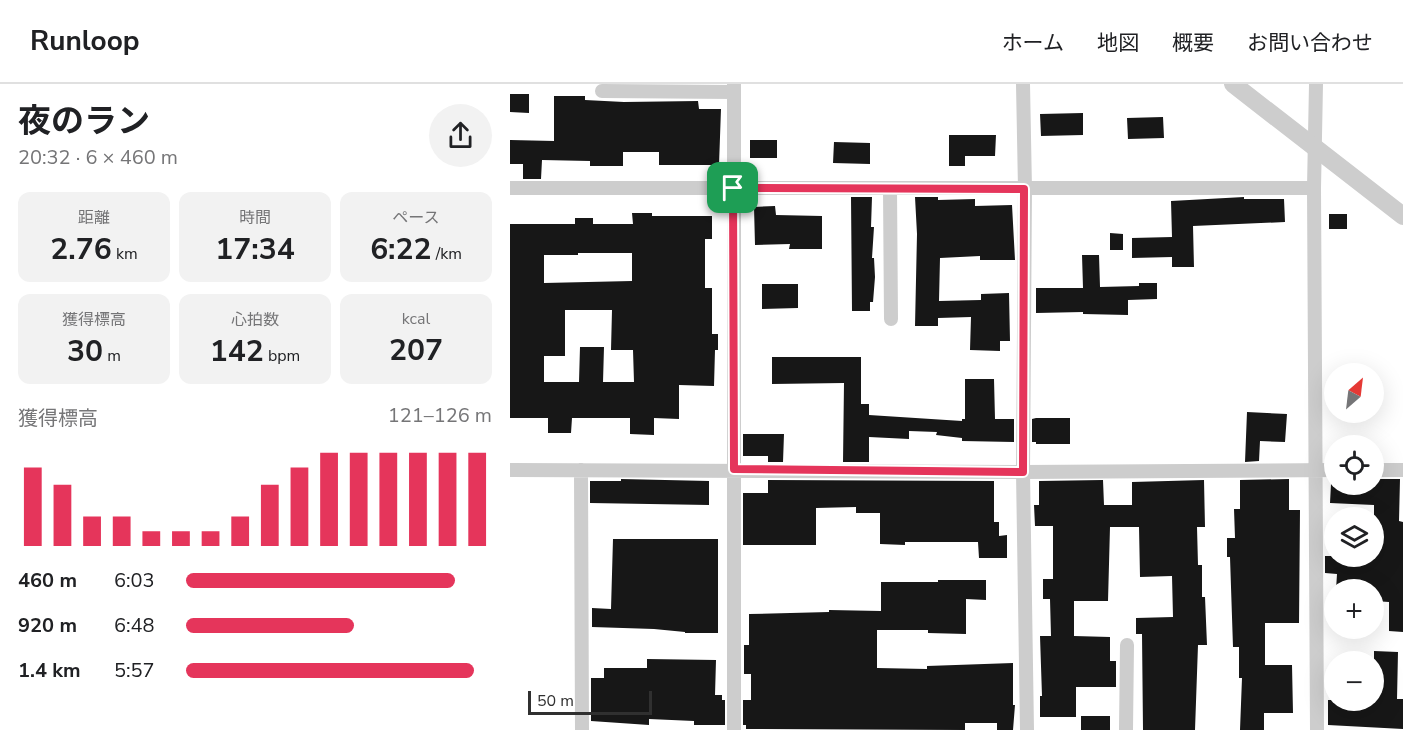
<!DOCTYPE html>
<html lang="ja">
<meta charset="utf-8">
<style>
:root{--surface:#fff;--page:#f2f2f2;--text:#202124;--muted:#757577;--line:#e0e0e0;--accent:#e5355b}
body{margin:0;font-family:"Nunito Sans","Noto Sans JP",sans-serif;background:var(--page);color:var(--text);height:100vh;display:flex;flex-direction:column;font-size:22px;white-space:nowrap}
*{box-sizing:border-box;margin:0}
p{font-size:20px;color:var(--muted)}
.icon{flex:none;width:33px;height:33px;fill:none;stroke:currentColor;stroke-width:2;stroke-linecap:round;stroke-linejoin:round}
.map{position:relative;flex:1;overflow:hidden}
.sheet{display:flex;flex-direction:column;background:var(--surface);width:510px}
.sheet>*{flex:none}
.needle{width:39px;rotate:28deg}
.fabs{position:absolute;left:814px;top:279px;display:grid;gap:12px}
.fabs a{display:grid;place-items:center;width:60px;height:60px;border-radius:50%;background:var(--surface);box-shadow:0 6px 24px #0002;font-size:30px}
.scale{position:absolute;left:18px;bottom:15px;width:124px;box-sizing:border-box;padding-left:6px;border:3px solid #303030;border-top:0;font-size:16px;line-height:21px;white-space:nowrap;color:#303030;-webkit-text-stroke:4px #fff;paint-order:stroke}
.pin{position:absolute;display:grid;place-items:center;width:51px;height:51px;color:#fff;margin:-26px;border-radius:12px;box-shadow:0 3px 9px #0006}
.round{display:grid;place-items:center;flex:none;width:63px;height:63px;border-radius:32px;background:var(--page)}
.overview{display:flex;align-items:center;justify-content:space-between;height:102px;padding:0 18px}
h1{font-size:33px;font-weight:700;line-height:45px}
.metrics{display:grid;grid-template-columns:repeat(3,1fr);gap:9px;height:102px;padding:6px 18px}
.metrics div{display:grid;align-content:center;border-radius:12px;background:var(--page);text-align:center}
.metrics b{font-size:30px;font-weight:700}
.metrics small{font-size:16px;font-weight:400}
.metrics p{font-size:16px}
.chart{height:168px;padding:12px 18px}
.chart p{display:flex;justify-content:space-between}
.chart svg{width:100%;height:108px;margin-top:6px;stroke:var(--accent);stroke-width:6}
ul{padding:0 18px;list-style:none;font-size:20px}
li{display:grid;grid-template-columns:96px 72px 1fr;align-items:center;height:45px}
li i{height:15px;border-radius:8px;background:var(--accent)}
header{display:flex;align-items:center;gap:36px;box-sizing:border-box;height:84px;padding:0 30px;background:var(--surface);border-bottom:2px solid var(--line)}
header strong{font-size:28px}
nav{display:flex;gap:33px;margin-inline-start:auto;font-size:21px}
main{display:flex;flex:1;min-height:0}
.map>svg:first-child{display:block}
.building{fill:#171717;fill-rule:evenodd}
.lines{fill:none;stroke-linecap:round;stroke-linejoin:round}
.minor{stroke:#cdcdcd;stroke-width:14}
.tertiary{stroke:#cdcdcd;stroke-width:18}
.route-casing{stroke:#fff;stroke-width:12}
.route{stroke:#e5355b;stroke-width:8}
</style>
<header>
<strong>Runloop</strong>
<nav><a>ホーム</a><a>地図</a><a>概要</a><a>お問い合わせ</a></nav>
</header>
<main>
<section class="sheet">
<div class="overview"><div><h1>夜のラン</h1><p>20:32 · 6 × 460 m</p></div><a class="round"><svg class="icon" aria-label="share" viewBox="0 0 24 24"><path d="M12 15V3M7 8l5-5 5 5M5 13v7h14v-7"/></svg></a></div>
<div class="metrics">
<div><p>距離</p><b>2.76<small> km</small></b></div>
<div><p>時間</p><b>17:34</b></div>
<div><p>ペース</p><b>6:22<small> /km</small></b></div>
</div>
<div class="metrics">
<div><p>獲得標高</p><b>30<small> m</small></b></div>
<div><p>心拍数</p><b>142<small> bpm</small></b></div>
<div><p>kcal</p><b>207</b></div>
</div>
<div class="chart"><p><span>獲得標高</span>121–126 m</p>
<svg viewBox="0 0 160 44" preserveAspectRatio="none"><path d="M5 44V12M15 44V19M25 44V32M35 44V32M45 44V38M55 44V38M65 44V38M75 44V32M85 44V19M95 44V12M105 44V6M115 44V6M125 44V6M135 44V6M145 44V6M155 44V6"/></svg>
</div>
<ul>
<li><b>460 m</b>6:03<i style="width:88%"></i></li>
<li><b>920 m</b>6:48<i style="width:55%"></i></li>
<li><b>1.4 km</b>5:57<i style="width:94%"></i></li>
</ul>
</section>
<div class="map">
<svg width="893" height="646" viewBox="0 0 893 646">
<rect width="100%" height="100%" fill="#fff"/>
<path class="building" d="M0,10H19V29L0,28Z
M44,12H75V16L114,18L188,17L189,25H211L209,81H149V68H113V82H80V77L32,76L31,95H13V80H0V56L44,57Z
M573,29V51L531,52L530,30Z
M653,33L654,54L618,55L617,34Z
M439,51H486L485,72H455V82H439Z
M240,56H267V74H240Z
M324,58L360,59V80L323,79Z
M341,113H362L361,143H364L362,174H364L365,193L363,218H360V227H342Z
M405,113H428V116L465,115V122L502,121L505,176H470V172L430,174L429,217L471,216V210L499,209L500,257H490V267L460,266L461,233L428,234V242H405L407,150Z
M734,113V115H774L775,138L683,142L684,183H662V173L622,174V154L662,153L661,117Z
M265,122L266,131L312,132V165H279L280,160L245,161L244,123Z
M122,129H142V132H202V155H195V204H202V250H208V266H205L204,302L169,301V335L144,334V351L120,350V334H62L61,349H38V334H0V140H65V134H83V140H123ZM68,169H122V197L34,199V171H68ZM55,226H102L101,266H123L124,298H93L94,263H70L69,298H34V272H55Z
M819,130H837V145H819Z
M600,149L613,150V166H600Z
M572,171H589L590,203L629,202V199H647V215L618,216V231L573,230V228L526,229V204H573Z
M252,200H288V224L252,225Z
M262,273H351V320H359V331L452,337V335H455V295H484L485,335H504V358L452,357V354L426,351L427,348L399,347V355L359,353V378H333L334,299L262,300Z
M737,328L777,330L775,358L750,357L749,377L735,378Z
M526,334H560V360H526V358H522V335Z
M233,350H274L273,378H258V372H233Z
M111,395L199,397V421L80,419V397H111Z
M779,395V426H790L789,539H755V581H782L783,629H754V646H730L732,594H729V563H723L720,473H717V454H725L724,425H730V396Z
M864,395H890L889,437L893,438V548L879,547V518L864,517V506H826L827,490L815,489V472H864V421L820,419L821,400H864Z
M258,396L484,397V438H489V452L497,451V474H469L468,458H395V461L370,460V429H346V423L306,424V461H233V409H258Z
M593,396L594,421H622V398L694,396L695,443H687L688,481H692V513H695L697,561H688L685,646H633L632,550H626V534L663,533L662,492L630,493L629,443H600L598,517H564V552L600,553V577H606V603H566V633H530V612H532L530,552H541L540,515H533V495H543V442H525L524,421H529V397Z
M103,455H208V549H175V548L144,545L82,543V524L101,525Z
M428,496H476V516L456,515V550L418,549V546H367V584L417,585V582L503,579V621H505L503,646H487V639H455V646L236,645V641H233V616H241V590H234V561H239V530L319,528V526L371,527V498H428Z
M864,567L888,568L887,615H893V645L818,641V616H864Z
M137,575L206,576L205,611H212V616H215V641H184V637L139,635V641L81,637V594H94V584H137Z
M571,632H600V646H571Z"/>
<g class="lines">
<path class="minor" d="M224,0V646
M513,0L515,105L513,388L517,646
M806,0L804,104L807,646
M92,7L224,8
M0,104H804
M380,105L381,235
M0,386L513,388L825,386
M71,386L72,646
M864,386H893
M616,646L617,561"/>
<path class="tertiary" d="M723,0L893,132"/>
</g>
<g class="lines">
<g class="route-casing">
<path id="route" d="M223,104L514,105L513,388L224,385Z"/>
</g>
<use href="#route" class="route"/>
</g>
</svg>
<div class="fabs">
<a><svg class="needle" viewBox="-14 -14 28 28"><path d="M0-13l5 13h-10z" fill="#e53935"/><path d="M0 13l5-13h-10z" fill="#757577"/></svg></a>
<a><svg class="icon" aria-label="locate" viewBox="0 0 24 24"><circle cx="12" cy="12" r="6"/><path d="M12 2v4M12 18v4M2 12h4M18 12h4"/></svg></a>
<a><svg class="icon" aria-label="layers" viewBox="0 0 24 24"><path d="M12 4l9 5-9 5-9-5zM3 14l9 5 9-5"/></svg></a>
<a>+</a>
<a>−</a>
</div>
<div class="scale">50 m</div>
<div class="pin" style="left:223px;top:104px;background:#1e9e55"><svg class="icon" aria-label="arrive" viewBox="0 0 24 24"><path d="M6 21V4h12l-3 4 3 4H6"/></svg></div>
</div>
</main>
